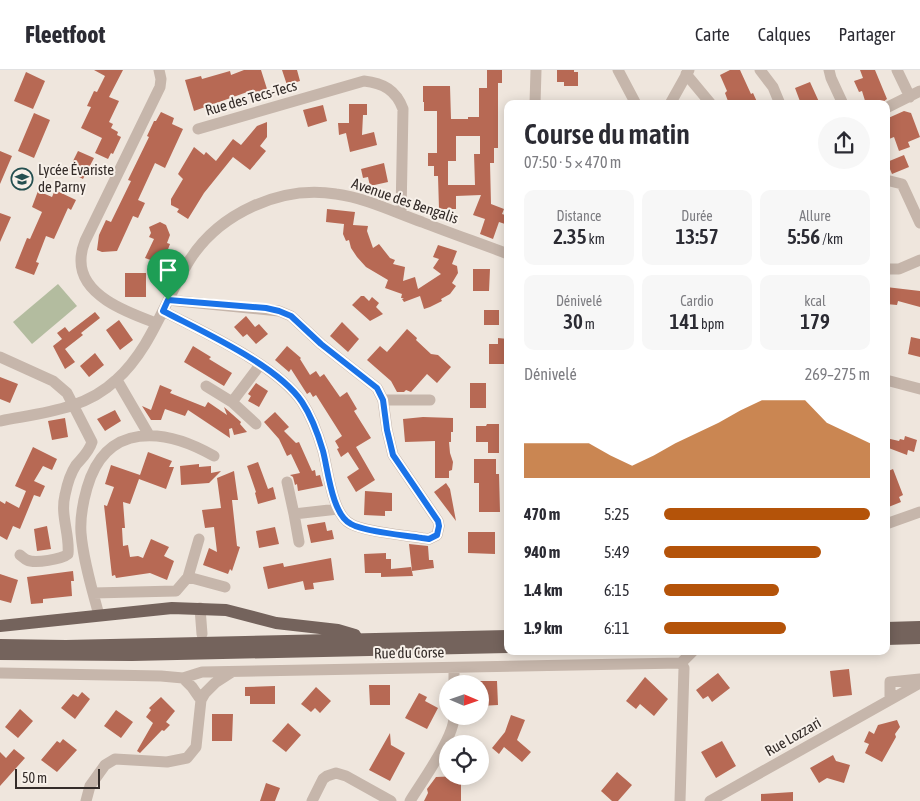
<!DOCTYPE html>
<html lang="fr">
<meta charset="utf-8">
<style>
:root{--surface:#fff;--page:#f7f7f7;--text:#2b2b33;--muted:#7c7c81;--line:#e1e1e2;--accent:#b45309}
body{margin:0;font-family:"Asap Condensed",sans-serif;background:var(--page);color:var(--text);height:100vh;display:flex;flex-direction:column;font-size:19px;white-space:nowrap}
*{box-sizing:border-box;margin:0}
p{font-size:16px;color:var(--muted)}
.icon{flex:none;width:28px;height:28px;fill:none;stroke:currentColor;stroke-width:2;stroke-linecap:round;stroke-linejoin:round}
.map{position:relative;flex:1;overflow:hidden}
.sheet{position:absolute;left:504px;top:30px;width:386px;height:555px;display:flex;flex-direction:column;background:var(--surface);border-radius:10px;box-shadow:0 2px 12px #0003}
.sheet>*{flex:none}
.needle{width:32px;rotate:92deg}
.tools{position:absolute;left:439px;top:605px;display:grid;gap:10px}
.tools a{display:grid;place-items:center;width:50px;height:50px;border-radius:50%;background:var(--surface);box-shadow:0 2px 12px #0003;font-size:25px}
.scale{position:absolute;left:15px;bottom:12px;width:85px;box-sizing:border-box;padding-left:5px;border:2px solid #342c29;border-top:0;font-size:14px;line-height:18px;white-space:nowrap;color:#342c29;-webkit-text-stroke:4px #f7f0e9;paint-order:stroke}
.pin{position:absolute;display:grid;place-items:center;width:42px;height:42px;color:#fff;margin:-51px -21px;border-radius:50% 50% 50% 0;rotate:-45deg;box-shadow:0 0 5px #0007}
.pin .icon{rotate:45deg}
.round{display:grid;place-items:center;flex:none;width:52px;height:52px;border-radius:26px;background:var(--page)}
.overview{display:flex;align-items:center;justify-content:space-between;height:85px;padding:0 20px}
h1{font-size:28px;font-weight:600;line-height:38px}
.stats{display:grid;grid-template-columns:repeat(3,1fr);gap:8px;height:85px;padding:5px 20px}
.stats div{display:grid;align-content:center;border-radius:10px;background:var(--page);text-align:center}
.stats b{font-size:21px;font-weight:600}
.stats small{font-size:14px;font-weight:400}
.stats p{font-size:14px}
.chart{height:140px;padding:10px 20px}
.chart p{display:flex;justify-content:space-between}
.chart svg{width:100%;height:90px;margin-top:5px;fill:var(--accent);opacity:.7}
ul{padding:0 20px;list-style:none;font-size:16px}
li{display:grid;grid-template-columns:80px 60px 1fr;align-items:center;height:38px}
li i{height:12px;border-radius:6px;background:var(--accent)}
header{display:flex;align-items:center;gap:30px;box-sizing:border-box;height:70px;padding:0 25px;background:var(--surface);border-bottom:1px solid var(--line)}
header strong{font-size:24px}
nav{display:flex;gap:28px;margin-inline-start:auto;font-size:18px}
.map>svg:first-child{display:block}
.green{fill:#b3bc9f}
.building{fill:#b76954;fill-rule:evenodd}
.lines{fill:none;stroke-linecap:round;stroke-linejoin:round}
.minor{stroke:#c6b6ab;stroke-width:11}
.major{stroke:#74635c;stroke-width:12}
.route-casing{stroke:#fff;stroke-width:10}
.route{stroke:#1a73e8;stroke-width:6}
.labels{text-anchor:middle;stroke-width:4;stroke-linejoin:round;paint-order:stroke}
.street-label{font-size:15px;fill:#342c29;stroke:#f7f0e9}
.poi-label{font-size:15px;fill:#342c29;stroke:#f7f0e9;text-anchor:start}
</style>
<header>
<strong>Fleetfoot</strong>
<nav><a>Carte</a><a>Calques</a><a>Partager</a></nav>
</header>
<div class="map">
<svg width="920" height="731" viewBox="0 0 920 731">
<rect width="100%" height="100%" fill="#efe6dd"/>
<path class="green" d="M58,214L77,236L32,274L13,252Z"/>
<path class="building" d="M94,0H123L109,27L119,31L109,52L113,54L111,58L118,62L117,65L121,67L113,84L111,83L108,89L95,83L102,68L81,58L91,37L87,36L94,21L97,22L105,6Z
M244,0H261L267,19L251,24L250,21L194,41L185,10L201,6L202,9L230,1L231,5Z
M282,0H297L300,11L287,15Z
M487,0H502V13H498V78H494V93H490L491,134L504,139L502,144L508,146V155L499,152L493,169L480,164L485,149L473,145L481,125L456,126V139H439L438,106H434V96H428V83H437V41H424V32H423V16H450L451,49H468V47H479V18H487ZM456,66H480V84H474L475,115H448V91H456Z
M557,0H574V2H578V16H564V12H557Z
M730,0H740L751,24L753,23L758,34H729L725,23L727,21L720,5Z
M860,0H875L887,29L880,34H866L862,21L859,22L854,11L863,8Z
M26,2L45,11L33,39L14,31Z
M810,12L820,34H801L795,18Z
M349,34H367V45H363L362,65L374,62L377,75L350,82L346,63L339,65L338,53H349Z
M323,35L327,51L308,57L303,40Z
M904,41L911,43L920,67L908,72L910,77L899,81L894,67L889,69L886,63V49Z
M161,42L174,48L172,54L183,59L165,98L155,93L138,130L145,133L138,148L133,146L117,181L102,182L97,180L99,165L106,150L111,152L131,111L128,110L149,67L147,66L154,51H156Z
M34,43L50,50L34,88L18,81Z
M267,52V67L260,76L266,81L250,100L233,87L204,123L188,149L177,142L179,139L171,135V129L183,109L178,104L194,77L204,85L206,82L216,91L233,69L241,75L257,56Z
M0,81L12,86L0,114Z
M78,81L94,88L83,109L68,101Z
M904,85L909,97L892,104L887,92Z
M384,93L388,112L370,116L368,107L363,108L361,99Z
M55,120L76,130L71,140L68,138L54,169L46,166L36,192L39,193L34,205L15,198L27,168L30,169L42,142L32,137L38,121L52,127Z
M327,139L355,142L353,155L368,156L367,161L373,178L379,174L390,188L395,190L393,194L405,197L403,211L415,207L418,219L441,204L433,198L439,189L433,187L438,175L457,181L452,194L457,196L458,203L452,213L456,216L450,224L441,229L442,231L430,237L424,239L420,226L404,232L402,229L404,228H401L402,224L385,218L388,210L366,197L357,187L351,178L349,170L346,171L343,164L344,154L326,152Z
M0,143L11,147L0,172Z
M160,152L166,155L170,165L167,173L170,174L165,187L161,186L159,193L145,188L154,169L149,167L151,163L149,157Z
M473,199H490L489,221H473Z
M125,203H146V227H125Z
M886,217L920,221V237L898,231L897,235L886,234Z
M361,226H364L369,231L372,227L379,233L376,237L383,244L370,251L352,235Z
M484,240H499V255H484Z
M95,242L100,248L81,263L83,265L65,279L75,292L65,299L53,276L62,269L57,263L65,257L69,262Z
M246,246L255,257L259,254L268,264L256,274L247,264L243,267L234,257Z
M119,250L133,270L120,280L106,260Z
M342,252L359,269L348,282L330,266Z
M407,259L417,268L416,270L431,284L438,285L451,297L437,313L427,304L411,322L406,320L404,322H397L391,311L367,290L380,276L387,282Z
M911,267L920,269V287L908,284Z
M498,268L508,269V288H505V294H489V274H498Z
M193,276L211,287L209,289L232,303L224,316L184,292Z
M287,276L301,288L300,289L310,305L316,301L320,307L324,304L340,327L347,322L357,339L354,341L371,368L356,377L375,410L356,422L347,407L359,399L348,382L341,387L337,379L339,378L335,371L342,366L316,325L313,327L310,322L307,324L291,299L289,302L275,290Z
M95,283L104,295L89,307L80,296Z
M0,307L18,314L10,333L0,329Z
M256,313L268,321L259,337L248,331L251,326L248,324Z
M470,313H486V338H470Z
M160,315L172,320L170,323L205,337L208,332L227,345L224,337L241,352L240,354L247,362L234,365L232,358L229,359L230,368L188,340L185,346L165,339L161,350H151L142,336L151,340Z
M115,340L121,351L105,361L97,349Z
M275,342L289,357L284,361L296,373L299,372L312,401L315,400L316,406L320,405L323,416L298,421L297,414L295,415L293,407L290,405L300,403L291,384L287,386L279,369L264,352Z
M423,347L453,348V362H451V372H449L450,383L453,392L452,400L449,401V408H435V371L405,372L403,349Z
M65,348L68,367L52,370L48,351Z
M487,354H499V383H488V372H476V356H486Z
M905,366L917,370L914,382L908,380L907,385L886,377V368L899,371L900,369L904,370Z
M33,377L57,389L52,400L43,396L34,411L45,416L40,427L34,425L20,459L13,456L7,470L0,466V431L5,434L6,431L19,438L26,421L15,416Z
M148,382L172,391L169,397H174L166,419L139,409L130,434L123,432L125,458H122L123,476L128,475L130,487L138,486L143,488L151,469L169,477L164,486L174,491L167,510L150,503L116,508L115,505L112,506L104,435L107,436L114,417L105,414L111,395L140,405Z
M474,389H496V404H499L500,442H479V413H474Z
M258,392L268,419L273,417L276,429L258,434L255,423L256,422L247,396Z
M199,394V397L211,396V403L221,401L209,413L181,415L180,396Z
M893,399L903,425L899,427L901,432L886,438V402Z
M234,401L238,430H232L237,476L240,477L232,501L230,499L228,504L203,495L209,478L217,482L214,457L205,458L202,440L221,438L217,408Z
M446,413L450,419L456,451L434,422Z
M365,421L392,423V441H385V446L364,445Z
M325,452L327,461L332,460L334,469L311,473L307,455Z
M47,456L51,479L37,481L34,459Z
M275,457L279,474L259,478L256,461Z
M468,462H495V484L468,483Z
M409,474L428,476L429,490H433L434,498L412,501Z
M386,483V489H391V499L411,497L413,506L381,507V503H365L364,484Z
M331,488L334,510L313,513L314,519L305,520L303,511L268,519L263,497L283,493L284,497Z
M73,501L74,511H71L72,526L43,529V533L31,534L27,507Z
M0,504L18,510L11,533L0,530Z
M849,599L852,625L833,627L830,601Z
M718,603L730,618L712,632L708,626L703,629L696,620Z
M645,607L668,629L654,646L640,634L636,639L626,631Z
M480,611H497L498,635L480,636Z
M369,615H390V635H370Z
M275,616V634H250V626H245V617Z
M316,617L331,631L320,643L315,638L311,642L301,634Z
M82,622L90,629L75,649L61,638L73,624L78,627Z
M419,623L427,627L425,631L438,638L427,659L405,648Z
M161,627L175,641L166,652L170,655L164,661L162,660L140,683L137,681L153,653L146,647L151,640L149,638Z
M20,639L33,651L18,668L5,657Z
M116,640L133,652L121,668L104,656Z
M212,644H233L232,671H212Z
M511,645L525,650L517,670L531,682L522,692L504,677L499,684L492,678L505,662Z
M897,650L900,657L895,664L896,667L882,692L865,683L869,674L864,672L869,661L874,664L878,655Z
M288,653L301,665L286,682L272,671Z
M390,663L391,676V675L405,683L390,711L369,700Z
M63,669L77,680L57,702L41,690L57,671L60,673Z
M722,671L736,696L716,708L701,682Z
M14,679L25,688L0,716V682L6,688Z
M833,685L836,691L850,695L844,713L827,708L819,713L810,698Z
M617,702L632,715L618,731H612L601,721Z
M461,706V731H424L428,723L427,719L436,707Z
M266,713L280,718L275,731H260Z
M793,722V731H761V724Z"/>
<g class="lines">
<path class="minor" d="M618,0L636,34
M760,0L773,17L780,34
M829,0L831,8L843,34
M897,0L910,27
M686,4L711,34
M535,34L536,0
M670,34L689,0
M886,38L920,21
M198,59L364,11C383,13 396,20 403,39L401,144
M886,110L902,114L920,153
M886,199H899L920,190
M163,241C203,262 277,295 302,332C312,347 318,364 323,381C328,400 332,445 351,454C366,462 404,465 422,468L429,469L437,465L439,456L438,451L393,385L387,360L383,330L377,318L321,274L291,246L279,241L168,230
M156,253C129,243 80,226 81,190C81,184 83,176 85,171L160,17L161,9L159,0
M0,287L53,311L67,323L92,372C89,382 82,388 76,395C70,404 67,415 65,425C60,446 70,464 68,484C62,489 35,494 27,490C24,489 23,487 20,485
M117,310L149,365
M886,310L920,319
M206,316L232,332
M383,330H430
M0,351C40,343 85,340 116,310C151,279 165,230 189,191C219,143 281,115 336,124C366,128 394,142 422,152C450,163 479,173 508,184
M256,354L232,332L260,295
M287,412L294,444
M886,454L920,442
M299,472L294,444L338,439
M188,507L225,517
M93,523L176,521L188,507L199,469
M200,538L202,564
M99,545C92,520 83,489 81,463C80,448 83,432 87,418C106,351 165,358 214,386
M681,593L693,581
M454,598V614
M0,603L161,606L183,608L202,602L681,593L684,598L680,731
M183,608L192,617L201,630
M890,629V612L920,609
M86,731L90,716L105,695L115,689L167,692L187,688L196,677L201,630L205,623L215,613L232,602
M312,731L323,709L327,706L336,703L346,706L391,731
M410,731C421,713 455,666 454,646
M710,731L920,613"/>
<path class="major" d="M0,556L172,538L226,540L276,553L338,560L355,565
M886,558L920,557
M886,569L920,568
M0,575L66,576L508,566
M0,584L132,585L508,577"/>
</g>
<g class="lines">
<g class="route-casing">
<path id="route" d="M168,230L266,238L279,241L291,246L321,274L377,318L383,330L387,360L393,385L438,451L439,456L437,465L429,469L422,468C404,465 365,462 351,454C332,445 328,400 323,381C318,364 312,347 302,332C277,295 203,262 163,241Z"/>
</g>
<use href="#route" class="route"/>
</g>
<defs>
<g id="school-ring" transform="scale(1.125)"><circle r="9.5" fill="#f7f0e9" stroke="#244f50" stroke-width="1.5"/><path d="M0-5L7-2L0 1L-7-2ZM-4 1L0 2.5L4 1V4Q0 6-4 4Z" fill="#244f50"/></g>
</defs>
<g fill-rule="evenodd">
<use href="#school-ring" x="22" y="109"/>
</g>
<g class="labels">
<g class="street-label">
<text transform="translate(251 28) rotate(-16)" y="5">Rue des Tecs-Tecs</text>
<text transform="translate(405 131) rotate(19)" y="5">Avenue des Bengalis</text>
<text transform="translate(409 583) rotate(-1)" y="5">Rue du Corse</text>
<text transform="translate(793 667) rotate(-30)" y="5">Rue Lozzari</text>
</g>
<g class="poi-label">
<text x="38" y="105">Lycée Évariste<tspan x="38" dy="17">de Parny</tspan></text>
</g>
</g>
</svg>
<div class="tools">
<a><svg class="needle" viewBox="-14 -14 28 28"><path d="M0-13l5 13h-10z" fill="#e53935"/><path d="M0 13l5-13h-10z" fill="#7c7c81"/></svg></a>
<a><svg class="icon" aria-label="locate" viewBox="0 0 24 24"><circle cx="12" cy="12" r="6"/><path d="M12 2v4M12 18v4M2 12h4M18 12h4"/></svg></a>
</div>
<div class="scale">50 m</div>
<div class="pin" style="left:168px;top:230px;background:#1e9e55"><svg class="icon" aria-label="arrive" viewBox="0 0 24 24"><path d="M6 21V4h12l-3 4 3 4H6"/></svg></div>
<section class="sheet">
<div class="overview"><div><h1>Course du matin</h1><p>07:50 · 5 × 470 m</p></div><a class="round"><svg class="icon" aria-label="share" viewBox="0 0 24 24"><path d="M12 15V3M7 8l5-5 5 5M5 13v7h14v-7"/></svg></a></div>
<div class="stats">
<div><p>Distance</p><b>2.35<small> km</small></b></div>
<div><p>Durée</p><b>13:57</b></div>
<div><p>Allure</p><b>5:56<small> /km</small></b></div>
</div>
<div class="stats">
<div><p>Dénivelé</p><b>30<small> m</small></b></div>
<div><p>Cardio</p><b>141<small> bpm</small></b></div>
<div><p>kcal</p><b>179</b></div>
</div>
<div class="chart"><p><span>Dénivelé</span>269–275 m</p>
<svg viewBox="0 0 160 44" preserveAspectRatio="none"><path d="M0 44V27L10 27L20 27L30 27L40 33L50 38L60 33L70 27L80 22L90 17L100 11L110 6L120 6L130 6L140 17L150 22L160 27V44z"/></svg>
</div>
<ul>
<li><b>470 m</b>5:25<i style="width:100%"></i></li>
<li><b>940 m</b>5:49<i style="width:76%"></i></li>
<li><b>1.4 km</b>6:15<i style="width:56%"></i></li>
<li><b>1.9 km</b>6:11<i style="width:59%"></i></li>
</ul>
</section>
</div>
